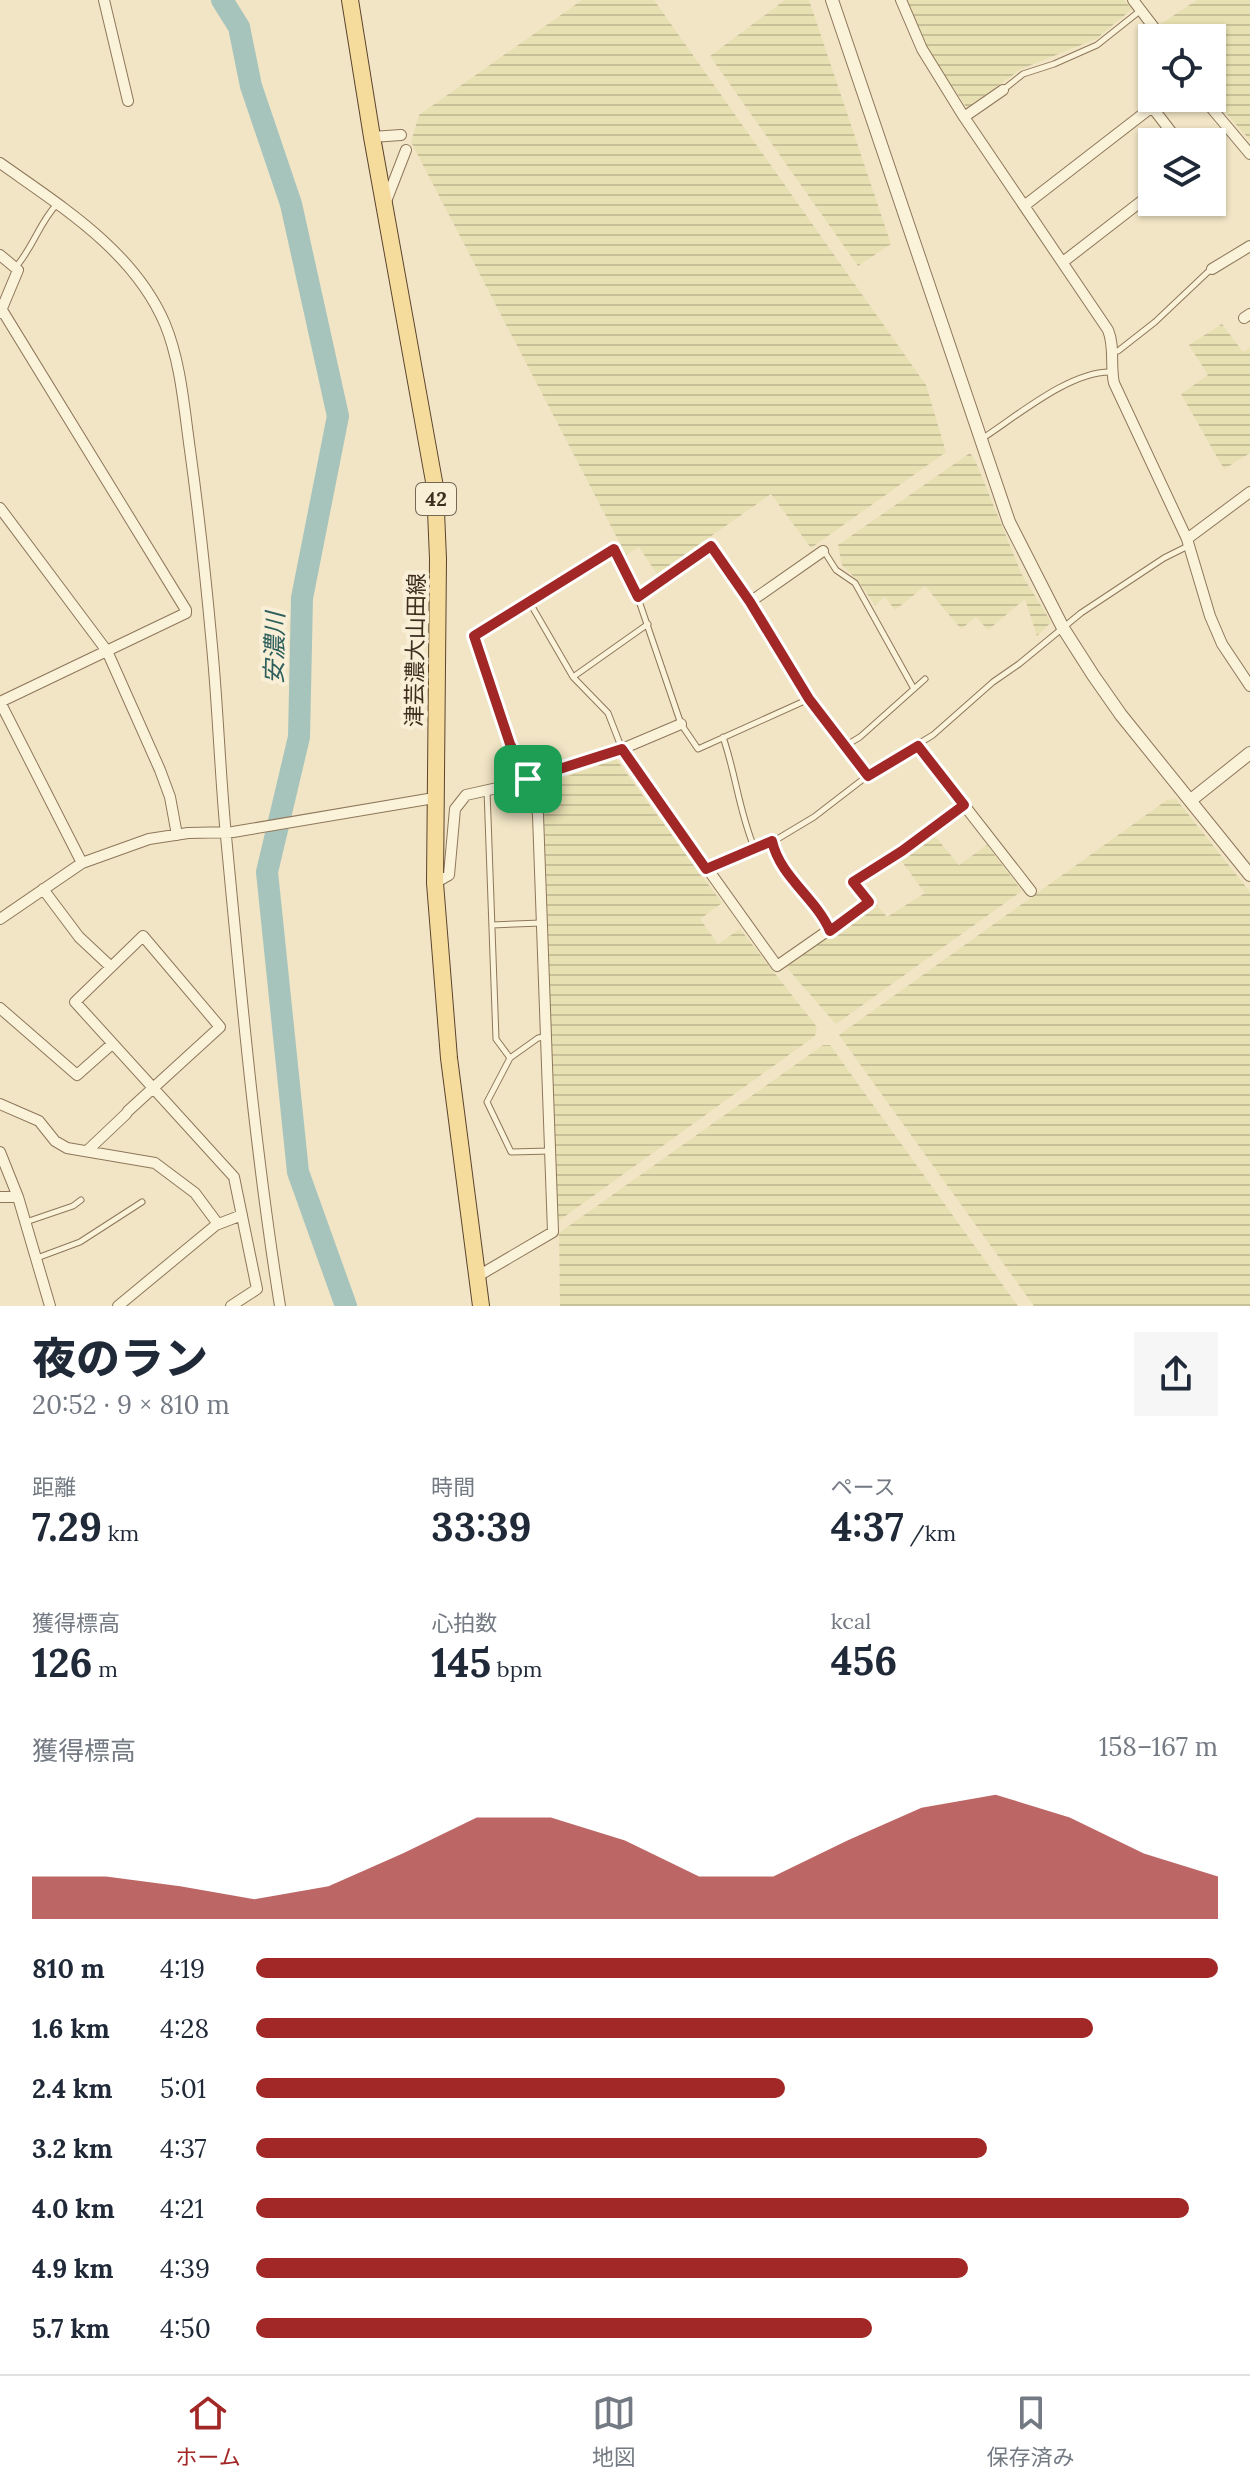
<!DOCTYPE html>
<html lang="ja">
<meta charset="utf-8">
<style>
:root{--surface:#fff;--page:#f6f6f7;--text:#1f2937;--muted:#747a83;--line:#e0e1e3;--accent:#a12826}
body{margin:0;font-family:Lora,"Noto Sans JP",serif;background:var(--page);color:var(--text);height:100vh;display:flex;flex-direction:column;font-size:30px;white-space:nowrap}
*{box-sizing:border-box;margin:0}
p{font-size:26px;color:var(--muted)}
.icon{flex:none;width:44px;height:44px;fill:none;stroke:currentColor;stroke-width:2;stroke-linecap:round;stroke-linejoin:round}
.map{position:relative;height:1306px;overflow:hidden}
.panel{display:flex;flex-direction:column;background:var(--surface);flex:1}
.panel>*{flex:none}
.buttons{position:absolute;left:1138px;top:24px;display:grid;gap:16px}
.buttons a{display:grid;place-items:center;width:88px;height:88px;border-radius:0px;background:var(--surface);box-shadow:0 2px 6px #0004;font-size:40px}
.pin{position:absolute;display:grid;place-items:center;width:68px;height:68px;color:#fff;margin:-34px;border-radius:16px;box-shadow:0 4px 12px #0006}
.round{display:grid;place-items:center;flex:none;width:84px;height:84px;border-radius:0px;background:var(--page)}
.summary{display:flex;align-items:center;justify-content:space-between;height:136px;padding:0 32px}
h1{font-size:44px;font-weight:800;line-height:60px}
.stats{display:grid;grid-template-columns:repeat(3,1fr);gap:12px;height:136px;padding:8px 32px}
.stats div{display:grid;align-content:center}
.stats b{font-size:40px;font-weight:800}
.stats small{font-size:22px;font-weight:400}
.stats p{font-size:22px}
.chart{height:224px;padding:16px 32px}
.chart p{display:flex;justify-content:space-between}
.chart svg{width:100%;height:144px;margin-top:8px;fill:var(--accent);opacity:.7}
ul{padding:0 32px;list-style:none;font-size:26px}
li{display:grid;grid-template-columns:128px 96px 1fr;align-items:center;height:60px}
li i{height:20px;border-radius:10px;background:var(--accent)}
.menu{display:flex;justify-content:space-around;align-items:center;height:112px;border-top:2px solid var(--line);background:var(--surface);font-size:22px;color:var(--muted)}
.menu a{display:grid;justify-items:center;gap:4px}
.menu .active{color:var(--accent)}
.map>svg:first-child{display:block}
.farmland{fill:url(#farmland-rules)}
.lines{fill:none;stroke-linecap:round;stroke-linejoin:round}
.river{stroke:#a7c4bc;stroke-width:22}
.service-casing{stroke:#8e775a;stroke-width:7}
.minor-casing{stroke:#8e775a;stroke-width:12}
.tertiary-casing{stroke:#8e775a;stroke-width:14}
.primary-casing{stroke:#5b442e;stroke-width:18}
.service{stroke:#fbf2da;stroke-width:5}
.minor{stroke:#fbf2da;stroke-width:10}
.tertiary{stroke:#fbf2da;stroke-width:12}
.primary{stroke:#f6dc9c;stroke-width:16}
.route-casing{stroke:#fff;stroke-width:16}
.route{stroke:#a12826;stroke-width:10}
.labels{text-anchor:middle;stroke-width:8;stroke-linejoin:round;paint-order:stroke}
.shield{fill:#f8efd6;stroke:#756855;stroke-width:2}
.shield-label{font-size:20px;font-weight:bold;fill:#3d2e1e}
.street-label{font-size:22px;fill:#3d2e1e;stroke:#f8efd6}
.water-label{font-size:24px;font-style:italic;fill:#2d5e5c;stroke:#f8efd6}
</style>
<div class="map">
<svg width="1250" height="1306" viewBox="0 0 1250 1306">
<defs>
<pattern id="farmland-rules" width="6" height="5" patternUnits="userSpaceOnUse" patternTransform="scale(2)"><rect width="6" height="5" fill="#e7e0b2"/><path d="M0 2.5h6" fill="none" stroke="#c7c099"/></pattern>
</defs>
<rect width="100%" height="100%" fill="#f1e5c5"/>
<path class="farmland" d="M582,0H654L926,385L946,452L811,548L771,494L657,574L639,547L626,555L411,142L419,115Z
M785,0H809L891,244L858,266L710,56Z
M907,0H1124L1132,9L1096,39L1021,69L967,108L926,48Z
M1197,0H1250V140L1212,98V38H1168L1159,25Z
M1222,324L1243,352L1250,348V453L1224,469L1181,394L1208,375L1189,345Z
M970,453L975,460L1022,575L1051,622L1037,636L1025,599L988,630L976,617L961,629L925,586L895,610L885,597L875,605L858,581L842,565L838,545Z
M616,759L722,903L700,919L718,944L740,929L817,1027L815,1036L557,1222L543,785Z
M1176,799L1250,892V1306H1034L839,1035L1167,800Z
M933,834L959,865L987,845L1022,891L836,1024L786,967L876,904L887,917L925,893L900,859Z
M823,1045H830L1018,1306H560L559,1233Z"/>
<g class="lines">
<path class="river" d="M222,0L239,27L251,86L291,204L338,416L302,598L299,737L267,872L298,1172L346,1306"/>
<g class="service-casing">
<path id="service" d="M1003,90L1023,74L1054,64L1097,45L1141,10
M15,268C33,248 39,223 57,204
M1112,351H1118L1155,322L1211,269
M983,438C1017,416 1070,371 1111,372
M824,551L836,570L855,583L914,689
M638,598L681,724L698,749L809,699
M530,603L573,677L608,713L622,749
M751,603L809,699L868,776
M573,677L648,624
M723,737C736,775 739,811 754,847
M845,746L860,737L925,679
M487,790L496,1039L510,1058L487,1102L511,1152L550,1151
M772,841C780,877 814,898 829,930
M708,868L779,838L814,817L875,770L933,735L993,682L1019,664L1081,613L1164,558L1188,546
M492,925L541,923
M510,1058L538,1038L545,1037
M26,1222L73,1206L81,1200
M37,1258L80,1242L142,1202"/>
</g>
<g class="minor-casing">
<path id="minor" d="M104,0L128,101
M901,0L922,49L964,117L1108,330C1115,347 1110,365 1114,383L1187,539L1210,616L1222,644L1250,686
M1133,0L1162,38
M1203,98L1250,154
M964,117L1003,90
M372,137L401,135
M0,163C62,207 134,251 165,324C181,363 184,408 190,450C199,515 206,580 212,646C218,709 220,773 226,836C241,993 255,1150 280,1306
M385,204L406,150
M1024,206L1152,107L1179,142
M0,255L18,270L0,313
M1063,262L1152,193
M1212,269L1250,246
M2,310L186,610V613L0,702L82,863
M1244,318L1250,314
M0,508L107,651L160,770L170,797L177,835
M1187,539L1250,492
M918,746L1031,891
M622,749L777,966L869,902L853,882L902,851L964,805
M528,779L510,744L474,636L614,549L638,597L711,546L750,602L823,551
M435,883L449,875L455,809L466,795L519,783L622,749L681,724
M43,889L79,937L111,967
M0,919L82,863L149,839L188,833L233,832L434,798
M0,1008L77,1075L112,1044
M0,1104L39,1121L55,1141L67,1148L155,1163L195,1193L218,1224
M88,1150L126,1114L128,1111L220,1027L143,936L75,1002L234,1177L257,1289L231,1306
M0,1152L18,1197L50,1306
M0,1197H18
M478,1276L553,1232L538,815L532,778
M118,1306L216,1225L242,1215"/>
</g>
<g class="tertiary-casing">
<path id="tertiary" d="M832,0L1009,522L1063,628L1093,675L1121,715L1250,875
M1191,800L1250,753"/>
</g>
<g class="primary-casing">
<path id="primary" d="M350,0L372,137L435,487L438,559L435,883L449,1058L481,1306"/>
</g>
<use href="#service" class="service"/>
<use href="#minor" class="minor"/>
<use href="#tertiary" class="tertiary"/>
<use href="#primary" class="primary"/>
</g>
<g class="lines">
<g class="route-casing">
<path id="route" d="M711,546L750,602L809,699L868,776L918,746L964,805L902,851L853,882L869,902L830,931C816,898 780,877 772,841L706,869L622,749L528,779L510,744L474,636L614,549L638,597Z"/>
</g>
<use href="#route" class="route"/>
</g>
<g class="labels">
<rect class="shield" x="416" y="483" width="40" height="32" rx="6"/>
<g class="shield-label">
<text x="436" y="506">42</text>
</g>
<g class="street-label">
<text transform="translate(415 650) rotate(-89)" y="8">津芸濃大山田線</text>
</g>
<g class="water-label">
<text transform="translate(275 648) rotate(-89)" y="8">安濃川</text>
</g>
</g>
</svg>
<div class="buttons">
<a><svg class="icon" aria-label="locate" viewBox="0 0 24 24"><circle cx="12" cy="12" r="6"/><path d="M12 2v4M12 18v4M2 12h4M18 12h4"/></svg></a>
<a><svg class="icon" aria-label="layers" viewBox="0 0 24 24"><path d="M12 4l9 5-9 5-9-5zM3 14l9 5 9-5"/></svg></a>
</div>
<div class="pin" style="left:528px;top:779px;background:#1e9e55"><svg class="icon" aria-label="arrive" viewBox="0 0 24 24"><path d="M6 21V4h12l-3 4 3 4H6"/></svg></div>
</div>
<section class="panel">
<div class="summary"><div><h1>夜のラン</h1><p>20:52 · 9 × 810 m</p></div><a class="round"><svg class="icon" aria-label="share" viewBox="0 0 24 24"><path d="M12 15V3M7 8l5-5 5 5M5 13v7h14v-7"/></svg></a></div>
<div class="stats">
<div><p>距離</p><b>7.29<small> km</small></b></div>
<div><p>時間</p><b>33:39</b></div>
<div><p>ペース</p><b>4:37<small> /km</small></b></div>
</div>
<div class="stats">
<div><p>獲得標高</p><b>126<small> m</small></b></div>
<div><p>心拍数</p><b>145<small> bpm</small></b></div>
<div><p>kcal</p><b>456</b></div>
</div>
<div class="chart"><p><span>獲得標高</span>158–167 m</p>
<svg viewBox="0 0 160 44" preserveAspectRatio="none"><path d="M0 44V31L10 31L20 34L30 38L40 34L50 24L60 13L70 13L80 20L90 31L100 31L110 20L120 10L130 6L140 13L150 24L160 31V44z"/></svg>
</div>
<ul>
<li><b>810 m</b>4:19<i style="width:100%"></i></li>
<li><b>1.6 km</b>4:28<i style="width:87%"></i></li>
<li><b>2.4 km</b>5:01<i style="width:55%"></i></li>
<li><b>3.2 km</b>4:37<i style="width:76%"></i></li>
<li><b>4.0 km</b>4:21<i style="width:97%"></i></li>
<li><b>4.9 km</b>4:39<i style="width:74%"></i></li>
<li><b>5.7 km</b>4:50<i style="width:64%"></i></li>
</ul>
</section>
<nav class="menu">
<a class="active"><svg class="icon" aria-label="home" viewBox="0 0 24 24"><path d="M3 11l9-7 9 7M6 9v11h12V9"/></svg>ホーム</a>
<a><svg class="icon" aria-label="map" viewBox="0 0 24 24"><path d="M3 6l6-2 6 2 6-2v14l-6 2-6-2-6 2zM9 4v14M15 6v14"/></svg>地図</a>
<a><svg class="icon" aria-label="saved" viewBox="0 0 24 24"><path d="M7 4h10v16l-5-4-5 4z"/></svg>保存済み</a>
</nav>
